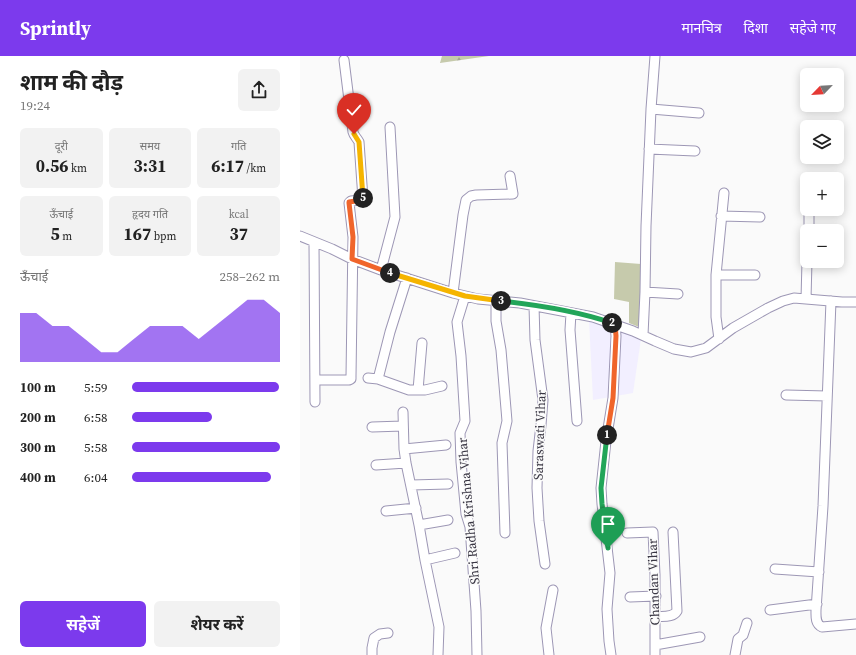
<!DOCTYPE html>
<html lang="hi">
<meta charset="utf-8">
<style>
:root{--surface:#fff;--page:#f2f2f2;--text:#222;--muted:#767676;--accent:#7c3aed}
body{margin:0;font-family:"Source Serif 4","Noto Sans Devanagari",serif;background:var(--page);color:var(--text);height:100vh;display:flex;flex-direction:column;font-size:15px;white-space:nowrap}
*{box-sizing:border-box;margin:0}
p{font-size:13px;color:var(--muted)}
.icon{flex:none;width:22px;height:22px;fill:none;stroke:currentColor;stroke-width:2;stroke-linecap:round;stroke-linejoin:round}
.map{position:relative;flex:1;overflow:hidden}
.side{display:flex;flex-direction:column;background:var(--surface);width:300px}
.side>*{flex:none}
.needle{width:26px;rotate:245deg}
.tools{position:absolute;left:500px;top:12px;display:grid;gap:8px}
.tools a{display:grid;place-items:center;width:44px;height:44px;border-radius:6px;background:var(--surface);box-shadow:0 2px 10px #0003;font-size:20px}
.pin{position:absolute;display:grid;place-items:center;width:34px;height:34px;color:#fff;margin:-41px -17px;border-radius:50% 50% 50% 0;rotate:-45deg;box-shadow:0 0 4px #0007}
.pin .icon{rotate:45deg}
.km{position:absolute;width:20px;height:20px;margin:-10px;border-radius:50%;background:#222;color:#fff;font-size:11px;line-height:20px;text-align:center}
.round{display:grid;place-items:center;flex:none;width:42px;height:42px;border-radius:6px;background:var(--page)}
.head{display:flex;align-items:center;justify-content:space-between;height:68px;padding:0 20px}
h1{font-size:22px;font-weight:700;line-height:30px}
.stats{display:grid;grid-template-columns:repeat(3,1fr);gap:6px;height:68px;padding:4px 20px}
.stats div{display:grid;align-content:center;border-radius:6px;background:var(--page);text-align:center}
.stats b{font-size:17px;font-weight:700}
.stats small{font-size:11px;font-weight:400}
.stats p{font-size:11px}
.chart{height:112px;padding:8px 20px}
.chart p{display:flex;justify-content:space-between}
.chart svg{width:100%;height:72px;margin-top:4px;fill:var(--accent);opacity:.7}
.action{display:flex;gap:8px;margin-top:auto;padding:8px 20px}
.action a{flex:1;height:46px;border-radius:6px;background:var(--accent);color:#fff;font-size:16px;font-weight:700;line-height:46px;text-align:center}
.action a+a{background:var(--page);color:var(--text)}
ul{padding:0 20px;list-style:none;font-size:13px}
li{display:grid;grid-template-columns:64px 48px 1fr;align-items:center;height:30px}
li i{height:10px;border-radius:5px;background:var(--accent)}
header{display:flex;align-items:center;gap:24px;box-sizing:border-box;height:56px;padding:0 20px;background:var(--accent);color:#fff}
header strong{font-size:19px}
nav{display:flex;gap:22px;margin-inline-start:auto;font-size:14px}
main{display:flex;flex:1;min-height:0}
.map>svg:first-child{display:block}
.built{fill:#f2efff}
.forest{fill:url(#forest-firs)}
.green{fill:#c6caac}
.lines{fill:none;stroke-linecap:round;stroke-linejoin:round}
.minor-casing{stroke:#9d97b5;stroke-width:11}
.minor{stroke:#fff;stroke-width:9}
.split-1-casing{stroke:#fff;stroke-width:8}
.split-2-casing{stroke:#fff;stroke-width:8}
.split-3-casing{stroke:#fff;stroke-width:8}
.split-4-casing{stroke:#fff;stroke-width:8}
.split-5-casing{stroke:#fff;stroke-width:8}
.split-6-casing{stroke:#fff;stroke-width:8}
.split-1{stroke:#22a559;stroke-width:5}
.split-2{stroke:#f0652b;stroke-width:5}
.split-3{stroke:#22a559;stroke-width:5}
.split-4{stroke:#f5b400;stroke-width:5}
.split-5{stroke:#f0652b;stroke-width:5}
.split-6{stroke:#f5b400;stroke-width:5}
.labels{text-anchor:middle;stroke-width:3;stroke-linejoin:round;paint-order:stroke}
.street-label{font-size:13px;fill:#3a3744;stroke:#fafafa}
</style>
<header>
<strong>Sprintly</strong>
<nav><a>मानचित्र</a><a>दिशा</a><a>सहेजे गए</a></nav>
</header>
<main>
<section class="side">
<div class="head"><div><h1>शाम की दौड़</h1><p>19:24</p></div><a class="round"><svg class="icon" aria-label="share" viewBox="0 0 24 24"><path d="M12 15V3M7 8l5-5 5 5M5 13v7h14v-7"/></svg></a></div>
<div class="stats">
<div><p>दूरी</p><b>0.56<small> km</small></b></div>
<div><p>समय</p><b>3:31</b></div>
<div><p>गति</p><b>6:17<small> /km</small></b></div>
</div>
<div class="stats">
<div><p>ऊँचाई</p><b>5<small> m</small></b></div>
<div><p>हृदय गति</p><b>167<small> bpm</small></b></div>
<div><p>kcal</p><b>37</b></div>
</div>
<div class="chart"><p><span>ऊँचाई</span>258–262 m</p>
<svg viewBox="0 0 160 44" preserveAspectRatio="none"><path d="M0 44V14L10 14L20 22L30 22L40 30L50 38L60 38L70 30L80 22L90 22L100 22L110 30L120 22L130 14L140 6L150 6L160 14V44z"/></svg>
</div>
<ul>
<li><b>100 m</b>5:59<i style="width:99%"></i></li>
<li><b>200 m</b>6:58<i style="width:54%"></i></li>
<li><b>300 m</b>5:58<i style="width:100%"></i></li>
<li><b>400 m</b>6:04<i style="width:94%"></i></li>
</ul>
<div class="action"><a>सहेजें</a><a>शेयर करें</a></div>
</section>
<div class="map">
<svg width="556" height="599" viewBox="0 0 556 599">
<defs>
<pattern id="forest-firs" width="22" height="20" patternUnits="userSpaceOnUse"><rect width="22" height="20" fill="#c6caac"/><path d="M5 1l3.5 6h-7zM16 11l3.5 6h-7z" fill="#a2a58e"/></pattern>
</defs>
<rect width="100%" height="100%" fill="#fafafa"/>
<path class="built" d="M289,264L313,271L341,283L333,337L293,344Z"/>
<path class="forest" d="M142,0H189L140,7Z"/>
<path class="green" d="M315,206L341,208L339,271L329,267V246L314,243Z"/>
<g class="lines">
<g class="minor-casing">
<path id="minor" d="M351,53L399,57
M349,93L395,95
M421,160L460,161
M509,175V153
M0,180L32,193L52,203L81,214L153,237L178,243L220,247L293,261L333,275L355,285L374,293L391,296L406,292L433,272L468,252L483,245L494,242L542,246H556
M14,186L15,346
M81,214L95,161L90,71
M416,219H455
M107,222L90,276L78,323L109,334H125L142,330
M345,236L378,238
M153,237L163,159L166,144L171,140L176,139L213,138L210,120
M165,240L157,266L161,300L165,365L160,377L161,406L166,458L170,471L176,555L177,599
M506,243L507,205
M196,245V265L201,294L207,365L202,387L205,477
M531,245L523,450L516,554C516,560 515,568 522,571L556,568
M234,250L235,284L243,344L241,369L238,395L237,432L239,465L245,508
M271,257L270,274L277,365
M343,279L345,236L346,170L351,53L355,0
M419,283L416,261V219L424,137
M68,322L78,323
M15,324H49L51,323V321L53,181L49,147L51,145L61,144L63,143L59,86C57,82 54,80 53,76L44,4
M118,334L122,287
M486,339L527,340
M103,356L104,393L106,407L119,469L125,504L139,571L138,599
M72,371L103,370
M104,393L146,389
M76,409L106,407
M111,429L148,428
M86,455L116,452
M119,469L148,464
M327,477L353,476L355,519V599
M125,504L155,497
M475,513L519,516
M330,541L356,540
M470,554L517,548
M356,561C362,560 373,562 377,555L373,476
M355,589L400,581
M72,599V592L74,582L80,578L88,577
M249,599L246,572L253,534
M311,599L309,585L307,553L310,517L302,448L301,432L306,385L313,342L316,280L315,268
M435,599L438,583L443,579L447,567"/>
</g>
<use href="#minor" class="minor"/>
</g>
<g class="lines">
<g class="split-1-casing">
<path id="split-1" d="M307,379L301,432L302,448L308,492"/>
</g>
<g class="split-2-casing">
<path id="split-2" d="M307,379L313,342L316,280L315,268L312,267"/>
</g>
<g class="split-3-casing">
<path id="split-3" d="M201,245C238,249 277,255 312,267"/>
</g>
<g class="split-4-casing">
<path id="split-4" d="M90,217L165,240L201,245"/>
</g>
<g class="split-5-casing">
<path id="split-5" d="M63,142L62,144L49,146V147L53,181L52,203L90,217"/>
</g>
<g class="split-6-casing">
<path id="split-6" d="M54,78L59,86L63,142"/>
</g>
<use href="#split-1" class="split-1"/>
<use href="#split-2" class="split-2"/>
<use href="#split-3" class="split-3"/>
<use href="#split-4" class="split-4"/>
<use href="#split-5" class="split-5"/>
<use href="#split-6" class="split-6"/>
</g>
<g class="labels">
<g class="street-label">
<text transform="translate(239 379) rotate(-88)" y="5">Saraswati Vihar</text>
<text transform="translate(168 455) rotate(-95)" y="5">Shri Radha Krishna Vihar</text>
<text transform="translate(353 526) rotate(-92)" y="5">Chandan Vihar</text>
</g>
</g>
</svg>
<div class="tools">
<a><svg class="needle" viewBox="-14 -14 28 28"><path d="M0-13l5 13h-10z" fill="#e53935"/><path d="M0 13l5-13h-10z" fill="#767676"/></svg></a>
<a><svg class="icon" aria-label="layers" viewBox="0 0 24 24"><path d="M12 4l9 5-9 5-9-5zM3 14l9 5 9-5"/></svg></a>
<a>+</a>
<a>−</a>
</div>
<div class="pin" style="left:308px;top:492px;background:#1e9e55"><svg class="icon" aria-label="arrive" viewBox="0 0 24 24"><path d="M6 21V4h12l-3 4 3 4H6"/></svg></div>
<div class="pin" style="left:54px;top:78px;background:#d93025"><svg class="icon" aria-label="check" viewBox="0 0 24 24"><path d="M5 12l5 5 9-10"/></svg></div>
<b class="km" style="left:307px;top:379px">1</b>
<b class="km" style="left:312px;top:267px">2</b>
<b class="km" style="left:201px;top:245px">3</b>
<b class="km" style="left:90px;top:217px">4</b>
<b class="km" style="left:63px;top:142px">5</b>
</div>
</main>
